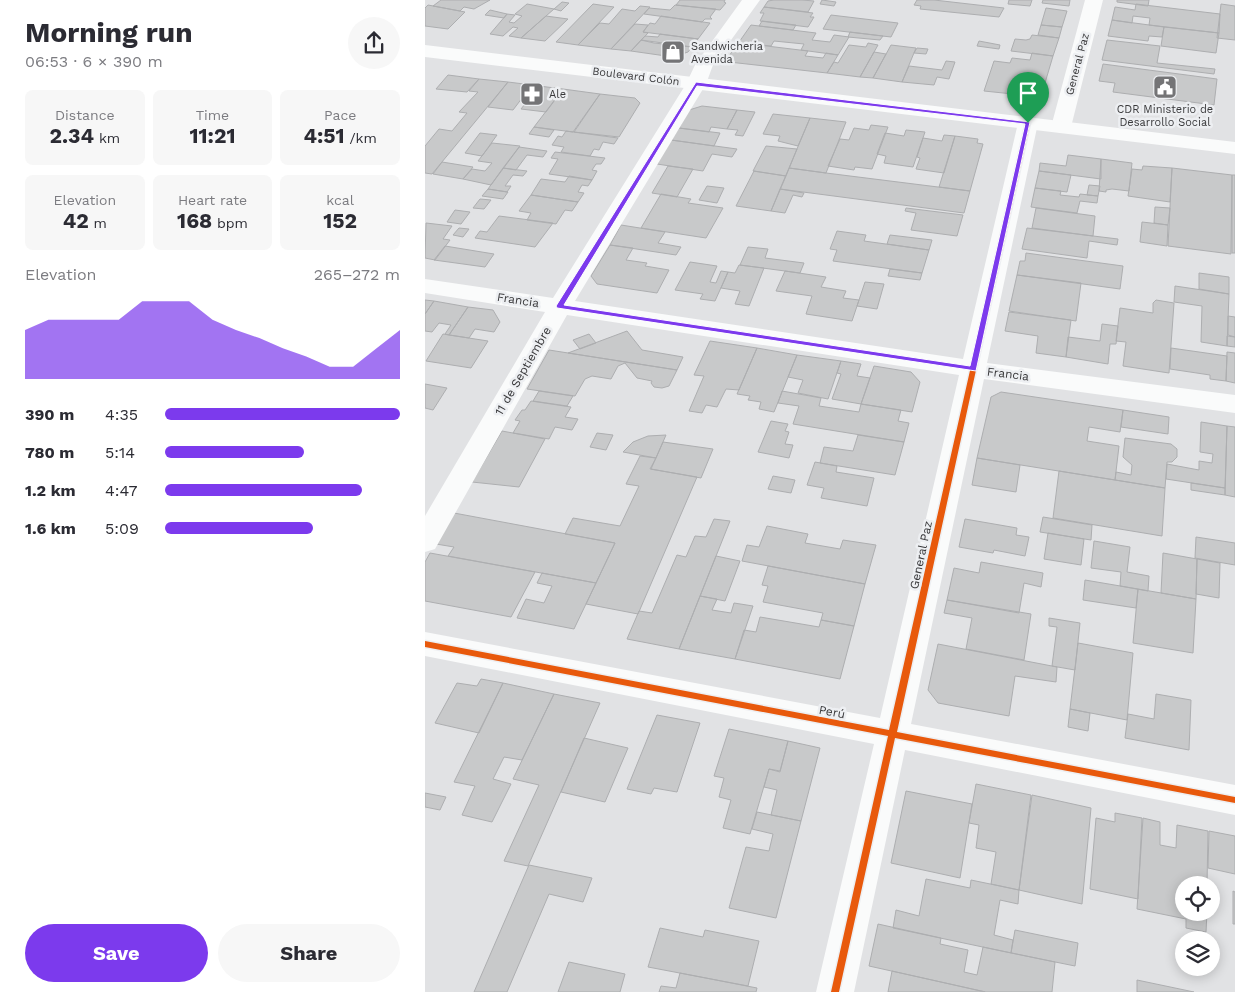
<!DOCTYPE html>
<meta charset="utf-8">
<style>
:root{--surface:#fff;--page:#f7f7f7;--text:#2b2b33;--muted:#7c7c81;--accent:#7c3aed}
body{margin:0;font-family:"Work Sans",sans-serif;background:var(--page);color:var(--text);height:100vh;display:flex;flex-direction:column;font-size:19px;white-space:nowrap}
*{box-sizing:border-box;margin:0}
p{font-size:16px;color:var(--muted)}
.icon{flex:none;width:28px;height:28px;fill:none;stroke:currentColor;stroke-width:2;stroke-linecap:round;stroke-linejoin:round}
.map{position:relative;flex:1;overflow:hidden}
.panel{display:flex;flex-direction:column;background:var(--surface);width:425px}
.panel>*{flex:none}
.controls{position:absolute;left:750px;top:876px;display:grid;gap:10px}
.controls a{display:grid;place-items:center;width:45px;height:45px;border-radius:50%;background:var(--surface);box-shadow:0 2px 12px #0003;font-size:25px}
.pin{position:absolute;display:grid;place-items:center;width:42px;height:42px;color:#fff;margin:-51px -21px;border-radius:50% 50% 50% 0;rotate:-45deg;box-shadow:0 0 5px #0007}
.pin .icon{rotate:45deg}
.round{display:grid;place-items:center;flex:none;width:52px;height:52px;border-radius:26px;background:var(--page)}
.summary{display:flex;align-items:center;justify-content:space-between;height:85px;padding:0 25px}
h1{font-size:28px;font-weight:700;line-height:38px}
.stats{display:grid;grid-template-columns:repeat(3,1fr);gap:8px;height:85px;padding:5px 25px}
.stats div{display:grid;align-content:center;border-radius:8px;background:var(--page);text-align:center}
.stats b{font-size:21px;font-weight:700}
.stats small{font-size:14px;font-weight:400}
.stats p{font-size:14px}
.chart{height:140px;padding:10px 25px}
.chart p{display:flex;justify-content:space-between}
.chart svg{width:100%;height:90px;margin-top:5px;fill:var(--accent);opacity:.7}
.action{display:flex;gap:10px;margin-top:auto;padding:10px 25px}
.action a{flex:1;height:58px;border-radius:30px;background:var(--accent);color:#fff;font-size:20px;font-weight:700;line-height:58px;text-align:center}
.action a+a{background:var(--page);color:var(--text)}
ul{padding:0 25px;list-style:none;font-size:16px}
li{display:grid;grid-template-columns:80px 60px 1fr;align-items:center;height:38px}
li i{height:12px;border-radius:6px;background:var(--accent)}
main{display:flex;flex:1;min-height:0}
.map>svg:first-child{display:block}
.building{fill:#c8c9ca;stroke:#adaeb0}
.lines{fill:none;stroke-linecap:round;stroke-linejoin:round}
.minor{fill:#fafbfb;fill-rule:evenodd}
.major{fill:#fafbfb;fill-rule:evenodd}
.cycleway-casing{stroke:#edeff2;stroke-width:3}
.cycleway{fill:#e8590c;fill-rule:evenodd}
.route{fill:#7c3aed;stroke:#fff;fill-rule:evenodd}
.labels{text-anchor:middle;stroke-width:5;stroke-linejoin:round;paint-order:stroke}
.far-poi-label{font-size:11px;fill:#39393b;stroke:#edeff2;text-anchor:start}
.far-street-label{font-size:11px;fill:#39393b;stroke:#edeff2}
.street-label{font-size:12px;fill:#39393b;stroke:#edeff2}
</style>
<main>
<section class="panel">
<div class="summary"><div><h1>Morning run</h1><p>06:53 · 6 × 390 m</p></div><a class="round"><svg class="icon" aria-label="share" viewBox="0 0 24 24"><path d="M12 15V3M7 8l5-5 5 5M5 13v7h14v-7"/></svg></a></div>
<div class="stats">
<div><p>Distance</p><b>2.34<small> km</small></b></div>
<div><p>Time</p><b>11:21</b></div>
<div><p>Pace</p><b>4:51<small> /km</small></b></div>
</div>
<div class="stats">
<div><p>Elevation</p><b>42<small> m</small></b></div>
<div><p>Heart rate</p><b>168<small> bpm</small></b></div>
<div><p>kcal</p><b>152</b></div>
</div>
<div class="chart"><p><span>Elevation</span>265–272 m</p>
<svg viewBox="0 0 160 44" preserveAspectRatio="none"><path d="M0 44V20L10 15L20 15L30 15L40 15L50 6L60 6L70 6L80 15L90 20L100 24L110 29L120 33L130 38L140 38L150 29L160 20V44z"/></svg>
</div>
<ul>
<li><b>390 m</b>4:35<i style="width:100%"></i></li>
<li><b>780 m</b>5:14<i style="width:59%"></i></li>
<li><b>1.2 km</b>4:47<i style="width:84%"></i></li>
<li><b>1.6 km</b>5:09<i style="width:63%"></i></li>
</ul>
<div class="action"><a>Save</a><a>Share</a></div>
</section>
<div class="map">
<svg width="810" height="992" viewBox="0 0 810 992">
<rect width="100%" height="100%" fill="#e1e2e4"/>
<path class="building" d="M16,0H65L49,9L39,7L35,11L8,6Z
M255,0H300L299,2L301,3L295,10L251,5Z
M349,0H377L389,1L383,12L339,7L343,1Z
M397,0L411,2L409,6L395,4Z
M492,0H509L579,8L574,17L495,9L496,6L489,5Z
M584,0H607L605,6L583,4Z
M618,0H645L644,6L617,3Z
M692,0H724L723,6L692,2Z
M137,2L144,3L136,11L129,9Z
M102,4L129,9L96,38L84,36L93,28L88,27L78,36L65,34L82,14L90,15L84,22L89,23L97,16L90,14Z
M168,4L189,7L153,45L131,42Z
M711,4L795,14L794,33L724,25L725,18L708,16L707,23L687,20L690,7L710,10Z
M796,4L810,6V40L792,38Z
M3,5L40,12L23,29L0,26V8Z
M250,5L291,9L285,17L287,19H280L277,22L219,14L224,8L245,10Z
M215,6L225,7L186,49L153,45L175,23L184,24L197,9L210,11Z
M339,7L388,13L385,17H389L383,27L335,21L339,13H335Z
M621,8L642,11L637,27L616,25Z
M65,10L82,14L79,18L60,15Z
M406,15L473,23L466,37L398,29Z
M121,16L143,19L120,41L96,38Z
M236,16L285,23L273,39L218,32L225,23L230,24Z
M687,20L739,27L737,37L724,36L723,41L683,36Z
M337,21L371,25L368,30L334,26Z
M210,24L223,25L218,32L223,33L206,51L186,49Z
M326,25L391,33L387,40L405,42L409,35L424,37L413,55L376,50L379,44L349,41L346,46L317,43L315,46L312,45Z
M616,25L637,27L634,38L613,35Z
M739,27L794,33L791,53L736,46Z
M425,32L458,36L455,40L423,37Z
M235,34L273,39L267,47L216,40L220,36L233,37Z
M607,35L634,38L628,56L586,51L590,39L601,40L605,39Z
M216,40L229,43L267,47L263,52L248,57L206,51Z
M682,40L735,46L732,63L790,69L789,74L677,60Z
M554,41L575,45L574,49L552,46Z
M317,43L383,51L380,56L398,58L401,53L413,55L402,73L304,62L301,60L312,45L315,46Z
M443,43L453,45L435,77L402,73L409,62L413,63L424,45L441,47Z
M466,45L491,48L477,82L448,78Z
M492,48L503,49L501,54L489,53Z
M449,52L461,54L448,78L435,77Z
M607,53L628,56L617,93L607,96L559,91L569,61L585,63L587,58L605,60Z
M521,61L530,62L524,79L512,77L509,85L477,82L484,66L517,70Z
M678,64L792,79L789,105L688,92L690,83L674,81Z
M23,75L54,79L42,92L11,89Z
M54,79L83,82L7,174L0,173V146L14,129L27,131L42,113L34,112L53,92L44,91Z
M83,82L107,85L88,110L63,107Z
M114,86L138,89L121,112L96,109Z
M138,89L175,94L148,132L109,127Z
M175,94L210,98L215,103L194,137L149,132Z
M277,106L312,110L302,129L286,127L284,132L254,128L264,110Z
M312,110L330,112L318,136L310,135L313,130L302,129Z
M348,114L385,118L373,146L353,141L355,136L338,134Z
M385,118L421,122L401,173L364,168Z
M446,125L463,127L447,169L430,167L429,170L403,166L415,139L424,140L429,128L444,130Z
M109,127L129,130L124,137L104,134Z
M254,128L295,133L289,146L246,140Z
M481,130L500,132L488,167L459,163L461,156L452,154L460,133L479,136Z
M141,131L193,138L189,144L178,142L174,150L169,149L165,156L136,152L139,147L127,145L133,136L137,137Z
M55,133L72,135L57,156L40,153Z
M519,135L530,136L519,173L491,169L495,158L492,157L498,138L517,141Z
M530,136L553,139L552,143L558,144L545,191L514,187Z
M246,140L312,149L307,157L287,154L278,171L232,164Z
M67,143L95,146L66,185L38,179L47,169L60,171L67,163L53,161Z
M341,146L372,149L361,176L328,171Z
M94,147L122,151L118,157L102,155L91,170L78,168Z
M130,152L180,158L176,164H171L167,170L172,171L167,180L124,174L133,159L126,158Z
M643,155L676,159V179L614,171L615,163L641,166Z
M676,159L707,163L704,191L687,189L681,190V192L674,191Z
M17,162L48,167L38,179L8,174Z
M243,166L268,169L252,197L227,193Z
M718,166L747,168L745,202L703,196L707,169L717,170Z
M78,168L102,171L98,176L88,175L80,186H86L82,192L63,189Z
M364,168L401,173L545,191L539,213L355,189Z
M747,168L807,175L806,254L743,246Z
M329,171L361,176L346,211L311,206Z
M614,171L646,175L642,192L610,188Z
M807,175H810V253H807Z
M144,176L167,180L163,186L157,185L153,192L159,193L153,202L106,195L116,179L140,182Z
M664,185L675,186L673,196L662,195Z
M282,186L299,188L292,203L274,200Z
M610,188L636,191L635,195L654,197L655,194L673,196L672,203L655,201L652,213L606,207Z
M63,189L83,192L78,199L57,196Z
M355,189L379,193L377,197L368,195L360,213L346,211Z
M236,194L266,199L263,203L298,208L281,238L216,228Z
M106,195L153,202L147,211L140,210L131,224L102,220L106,213L94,211Z
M55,199L66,200L59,209L48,208Z
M730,207L745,208L743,225L729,223Z
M481,208L538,215L532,236L486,230L491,213L480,211Z
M611,208L670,216L668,236L607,228Z
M30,210L45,212L36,224L22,222Z
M74,216L128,223L110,247L50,238L55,231L62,232Z
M717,222L743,225L742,246L715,242Z
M1,223L27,226L18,239L25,240L10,260L0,258Z
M196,225L240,232L233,243L256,247L251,255L185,245Z
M34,228L44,229L38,237L28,235Z
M602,228L693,239L692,245L664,241L662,258L597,249Z
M412,231L441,235L439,241L504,250L497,273L408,261L412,250L405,249Z
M465,235L507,240L504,250L462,244Z
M185,245L208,248L201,260L222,263L220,266L244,270L232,293L172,284L166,276Z
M20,246L69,254L60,267L9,260Z
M323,247L343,249L340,258L379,263L375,273L315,265Z
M601,253L698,266L695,289L592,275L595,261H600Z
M265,262L292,266L285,282L291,283L296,271L303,272L290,301L275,299L278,294L250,290Z
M314,265L339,268L324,306L310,304L315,291L296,288L303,272L310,273Z
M465,269L497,273L495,280L463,276Z
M360,271L401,277L396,287L421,291L418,298L434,300L427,321L381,314L387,296L351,291Z
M774,273L804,277V294L774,289Z
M592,275L656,283L651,321L584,311Z
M440,282L459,284L452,309L432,306Z
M750,286L804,294L802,346L776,342L777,306L749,302Z
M0,300L9,301L0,314Z
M731,300L749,303L744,373L698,366L701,342L691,341L695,308L728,313V303Z
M9,301L43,307L24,335L20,334L26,325L14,323L7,332L0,331V314Z
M43,307L68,310L75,322L69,332L50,329L44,338L24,335Z
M584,312L646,320L641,357L611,353L613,336L580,331Z
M803,316L810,317V337L803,335Z
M677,324L693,326L691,344H685L683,364L641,357L643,337L675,341Z
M202,331L217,350L258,357L252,370L143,353Z
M18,334L63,341L46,368L1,361Z
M164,334L171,343L155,349L148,340Z
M802,336L810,337V347L802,346Z
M285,341L332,348L314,390L301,389L292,407L281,405L277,413L264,411L279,376L269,375Z
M332,348L372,355L349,412L334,409L336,402L323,400L325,396L312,394Z
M746,348L802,356L801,381L785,379V375L745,369Z
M124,350L252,370L244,386L237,388L229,387L226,383L227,381L212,378L200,363L193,366L186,379L167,376L160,379L150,396L102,389Z
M802,352L810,353V383L801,381Z
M372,355L416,361L403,399L373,393L378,380L363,377Z
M416,361L436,364L432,376L445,378L436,404L407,399L416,374L412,373Z
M449,366L486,372L495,382L487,412L436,404Z
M0,384L22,388L8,410L0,408Z
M114,391L148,396L142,406L108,401Z
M357,391L396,398L394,406L434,412L436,404L476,410L473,421L484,423L479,442L368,424L374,406L353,403Z
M576,392L698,410L695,432L664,427L662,441L694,446L690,480L552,458L566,397Z
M106,401L146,407L140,417L153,419L147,430L130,427L124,439L88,433L95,421L90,420L97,410H100Z
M698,410L744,417L743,434L696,427Z
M346,421L363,424L360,431L364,432L360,444L368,445L364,458L333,452Z
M776,422L802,426L800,488L741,479L742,464L774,470V461L787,463L788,454L775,452Z
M802,426L810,427V497L800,495Z
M77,431L120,439L94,487L47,482Z
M172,433L188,435L181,450L165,447Z
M241,435L231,458L198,452L208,442L223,436Z
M433,435L479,442L470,475L395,463L399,447L428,451Z
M700,438L746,444L752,449V457L747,462H742L740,488L690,480L691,472L706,475L707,465L698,457Z
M238,442L288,449L276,478L226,469Z
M215,456L231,458L225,469L272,477L213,614L161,604L190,543L140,534L148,518L195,526L214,486L201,484Z
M552,458L595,465L591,492L547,485Z
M390,462L412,466L411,472L449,478L442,506L396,498L399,488L382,485Z
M634,471L740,488L737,536L628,518Z
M348,476L370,480L366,493L343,489Z
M766,483L800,488V495L766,490Z
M29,513L190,543L171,583L23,556L29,547L11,544Z
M618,517L667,525L666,540L615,532Z
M289,519L305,521L254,649L202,639L214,611L227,613L252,555L261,557L270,536L281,537Z
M540,519L592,528L591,535L604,537L600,556L569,550L568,553L534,547Z
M342,526L383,534L380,543L415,549L418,540L451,545L440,584L317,561L322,545L334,547Z
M623,533L659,539L656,565L619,559Z
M771,537L810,543V565L770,558Z
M669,541L705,547L702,572L724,576L723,591L695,586L696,572L666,568Z
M5,553L110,572L86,617L0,601V562Z
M738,553L772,559L771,599L736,593Z
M291,556L315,561L300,601L275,596Z
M772,559L795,563L794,598L771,594Z
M556,562L618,573L616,587L599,583L594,613L522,600L529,568L554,573Z
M343,566L440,584L429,626L396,620L398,613L338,602L343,586L337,585Z
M117,573L171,583L149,629L92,618L101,599L119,603L127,586L112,583Z
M660,580L713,589L711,608L658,600Z
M713,589L771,599L768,653L708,643Z
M275,596L292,599L287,610L306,613L309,603L328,606L310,659L254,649Z
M522,600L606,614L599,660L541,649L547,618L519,613Z
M335,617L394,627L396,620L429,626L415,679L310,659L319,630L331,632Z
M624,618L655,623L650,670L627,666L632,627L624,626Z
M653,643L708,653L702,720L645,709Z
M513,644L632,667L631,682L590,676L584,716L513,703L503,690Z
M56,679L78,683L54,733L10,723L32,683L52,686Z
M78,683L129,694L97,760L79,757L68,779L86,784L67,822L37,815L50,786L29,782Z
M129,694L175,703L103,866L79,861L114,785L88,779Z
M731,694L766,700L764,750L700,738L703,714L729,719Z
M645,709L665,713L663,731L643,727Z
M232,715L275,723L252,792L229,788L226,794L202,789Z
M304,729L363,741L355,771L344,769L325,834L298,828L306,800L294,797L299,778L289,776Z
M159,738L203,748L180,802L136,792Z
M363,741L395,748L376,821L346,815L352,790L339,787L344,769L355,772Z
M551,784L606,795L594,890L566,884L571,852L551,848L554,825L544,823Z
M481,791L547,804L535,878L466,863Z
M0,793L21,797L15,810L0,807Z
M607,795L666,808L657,904L594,890Z
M332,812L376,821L351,918L304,908L321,847L344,851L348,834L327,829Z
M690,813L717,818L713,899L665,889L671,818L690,822Z
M718,818L735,822V845L751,848L752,825L783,831L782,885H759V912H782L781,932L761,928V919L712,909Z
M784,831L810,836V874L783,868Z
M104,865L167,878L158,902L124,894L82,992H49Z
M501,879L545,888L546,880L594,890L593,904L575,900L569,935L588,940L586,953L468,928L471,910L494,916Z
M808,891L810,892V924H808Z
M453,924L516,938L515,944L543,950L539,972L552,975L558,947L630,962L627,992H561L444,966Z
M235,928L278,937L280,930L334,941L323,986L223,967Z
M590,930L653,943L650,966L586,953Z
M144,962L200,974L195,992H133Z
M467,971L560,992H463Z
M255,973L332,988L331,992H234L236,986L251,988Z
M712,980L769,992H712Z"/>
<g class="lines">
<path class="minor" d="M317,0H335L288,65L281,84L150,301L538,359L593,123L596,119L603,117L610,119L613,123L562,363L810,395V413L559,379L486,724L810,785V815L480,750L429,992H391L449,744L0,656V632L455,718L534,375L142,315L10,549L0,552V516L120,312L0,293V279L128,298L261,84L270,65Z
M660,0H678L646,127L643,131L636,133L629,131L626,127Z"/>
<path class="major" d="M0,45L810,142V154L0,57Z"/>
<g class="cycleway-casing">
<path id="cycleway" d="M601,122L605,123L472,732L810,797V803L470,738L414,992H406L463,736L0,647V641L464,730Z"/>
</g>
<use href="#cycleway" class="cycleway"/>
</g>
<path class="route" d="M271,82L605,122L551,371L132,308L131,306ZM272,86L600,124L545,366L139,305Z"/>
<defs>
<g id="shop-square" transform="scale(1.25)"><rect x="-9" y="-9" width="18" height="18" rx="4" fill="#747476" stroke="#edeff2"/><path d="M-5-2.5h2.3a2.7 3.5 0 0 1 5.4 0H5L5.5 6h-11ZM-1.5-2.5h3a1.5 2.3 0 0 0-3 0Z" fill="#fff"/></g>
<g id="civic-square" transform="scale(1.25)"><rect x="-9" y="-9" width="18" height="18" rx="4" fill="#747476" stroke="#edeff2"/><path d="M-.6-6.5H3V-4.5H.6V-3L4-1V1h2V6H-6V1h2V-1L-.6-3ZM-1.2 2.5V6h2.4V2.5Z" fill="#fff"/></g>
<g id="pharmacy-square" transform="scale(1.25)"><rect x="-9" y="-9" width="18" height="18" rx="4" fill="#747476" stroke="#edeff2"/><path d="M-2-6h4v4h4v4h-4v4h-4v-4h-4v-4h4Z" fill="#fff"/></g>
</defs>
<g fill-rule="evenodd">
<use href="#shop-square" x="248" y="52"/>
<use href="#civic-square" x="740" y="87"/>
<use href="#pharmacy-square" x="107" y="94"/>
</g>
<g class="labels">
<g class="far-poi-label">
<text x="266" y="50">Sandwicheria<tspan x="266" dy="13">Avenida</tspan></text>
<text x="124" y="98">Ale</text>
<text x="740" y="113" text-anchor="middle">CDR Ministerio de<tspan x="740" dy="13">Desarrollo Social</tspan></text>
</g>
<g class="far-street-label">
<text transform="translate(652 64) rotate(-75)" y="4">General Paz</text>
<text transform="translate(211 76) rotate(7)" y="4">Boulevard Colón</text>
</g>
<g class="street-label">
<text transform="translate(93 300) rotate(9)" y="4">Francia</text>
<text transform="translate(98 371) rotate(-60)" y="4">11 de Septiembre</text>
<text transform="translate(583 374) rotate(7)" y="4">Francia</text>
<text transform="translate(496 555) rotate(-78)" y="4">General Paz</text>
<text transform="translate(407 712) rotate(11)" y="4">Perú</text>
</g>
</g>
</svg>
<div class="controls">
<a><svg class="icon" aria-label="locate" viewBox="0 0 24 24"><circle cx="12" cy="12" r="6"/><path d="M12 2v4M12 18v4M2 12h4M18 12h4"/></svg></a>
<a><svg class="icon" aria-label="layers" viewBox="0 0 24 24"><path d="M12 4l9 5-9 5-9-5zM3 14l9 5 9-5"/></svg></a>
</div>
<div class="pin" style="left:603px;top:123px;background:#1e9e55"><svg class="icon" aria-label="arrive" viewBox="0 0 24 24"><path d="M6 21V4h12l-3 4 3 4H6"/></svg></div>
</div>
</main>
